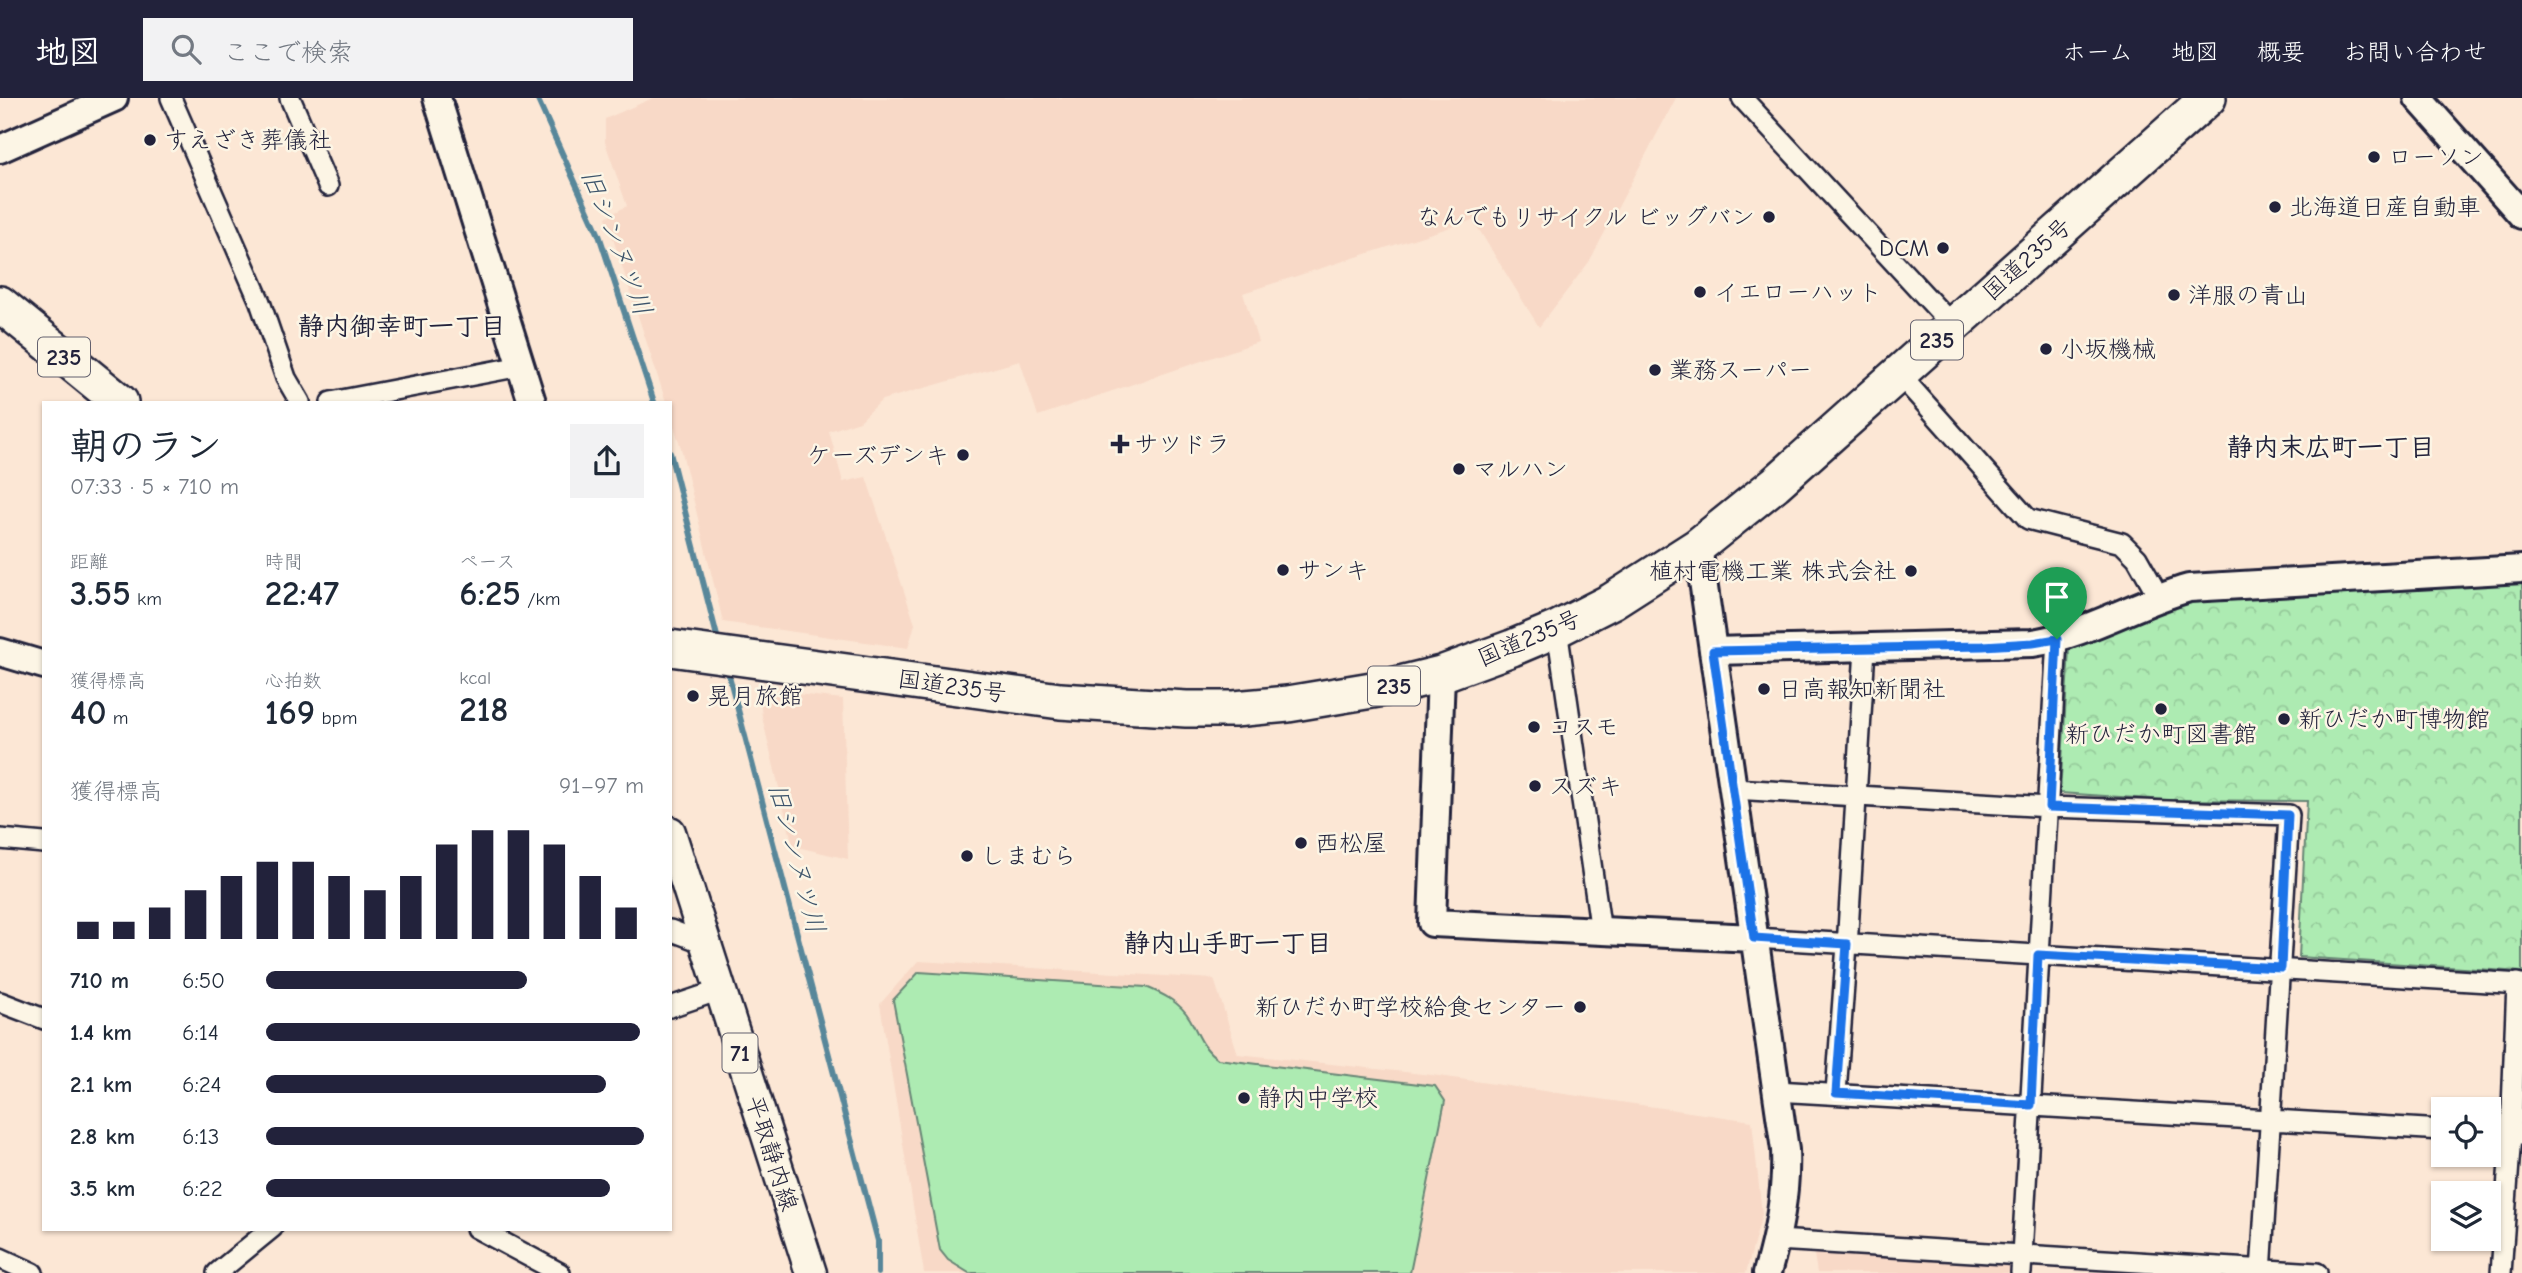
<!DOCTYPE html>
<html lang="ja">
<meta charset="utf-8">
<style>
:root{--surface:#fff;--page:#f2f2f3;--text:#1f2937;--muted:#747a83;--accent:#22223b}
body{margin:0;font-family:"Comic Neue","Klee One",sans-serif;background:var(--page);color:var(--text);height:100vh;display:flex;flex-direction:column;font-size:26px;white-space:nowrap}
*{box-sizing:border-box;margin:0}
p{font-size:23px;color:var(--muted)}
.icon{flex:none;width:38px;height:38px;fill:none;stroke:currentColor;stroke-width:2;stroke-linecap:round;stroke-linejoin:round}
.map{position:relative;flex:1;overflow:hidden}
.side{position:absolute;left:42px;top:303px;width:630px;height:830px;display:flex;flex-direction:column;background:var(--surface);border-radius:0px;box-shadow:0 2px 5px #0004}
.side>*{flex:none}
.fabs{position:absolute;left:2431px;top:999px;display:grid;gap:14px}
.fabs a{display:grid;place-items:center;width:70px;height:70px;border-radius:0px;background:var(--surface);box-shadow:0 2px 5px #0004;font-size:35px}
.pin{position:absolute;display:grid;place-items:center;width:60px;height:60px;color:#fff;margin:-72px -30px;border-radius:50% 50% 50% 0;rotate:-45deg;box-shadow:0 0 7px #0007}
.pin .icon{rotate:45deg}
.round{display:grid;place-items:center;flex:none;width:74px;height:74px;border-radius:0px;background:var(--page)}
.head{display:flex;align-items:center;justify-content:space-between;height:119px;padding:0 28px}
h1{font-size:38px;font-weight:700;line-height:52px}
.figures{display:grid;grid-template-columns:repeat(3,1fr);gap:10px;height:119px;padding:7px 28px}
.figures div{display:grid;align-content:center}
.figures b{font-size:35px;font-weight:700}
.figures small{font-size:19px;font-weight:400}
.figures p{font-size:19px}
.chart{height:196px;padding:14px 28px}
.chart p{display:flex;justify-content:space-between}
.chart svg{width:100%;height:126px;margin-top:7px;stroke:var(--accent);stroke-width:6}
ul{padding:0 28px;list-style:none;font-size:23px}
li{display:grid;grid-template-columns:112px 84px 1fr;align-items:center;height:52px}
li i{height:18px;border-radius:9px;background:var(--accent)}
header{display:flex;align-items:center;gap:42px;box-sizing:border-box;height:98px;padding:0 35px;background:var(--accent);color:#fff}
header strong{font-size:33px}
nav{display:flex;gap:38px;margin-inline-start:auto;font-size:24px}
.search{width:490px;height:63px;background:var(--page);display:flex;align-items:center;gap:18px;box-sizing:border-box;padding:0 24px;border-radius:0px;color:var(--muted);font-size:26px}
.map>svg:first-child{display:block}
.built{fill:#f8d9c7}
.grass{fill:#adebb2;stroke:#688676;stroke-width:2}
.park{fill:url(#park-crowns);stroke:#688676;stroke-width:2}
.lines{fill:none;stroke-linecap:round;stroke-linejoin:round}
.stream{stroke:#58879a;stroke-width:6}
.street-casing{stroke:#22223b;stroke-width:24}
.secondary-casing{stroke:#22223b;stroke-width:32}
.primary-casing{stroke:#22223b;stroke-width:35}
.highway-casing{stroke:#22223b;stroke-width:40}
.street{stroke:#fcf5e5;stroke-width:19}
.secondary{stroke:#fcf5e5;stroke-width:26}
.primary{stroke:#fcf5e5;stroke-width:30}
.highway{stroke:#fcf5e5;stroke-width:35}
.route-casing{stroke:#fff;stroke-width:14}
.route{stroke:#1a73e8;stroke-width:9}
.poi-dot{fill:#22223b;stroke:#fcf5e5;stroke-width:2.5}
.labels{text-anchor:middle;stroke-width:5;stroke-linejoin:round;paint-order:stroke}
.shield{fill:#fcf5e5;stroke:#63616e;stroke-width:2}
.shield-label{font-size:23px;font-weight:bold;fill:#22223b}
.poi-label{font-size:24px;fill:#22223b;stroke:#fcf5e5;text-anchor:start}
.street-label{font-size:24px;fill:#22223b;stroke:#fcf5e5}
.water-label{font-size:26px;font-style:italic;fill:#3d546b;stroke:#fcf5e5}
.neighbourhood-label{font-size:26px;font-weight:bold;fill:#22223b;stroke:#fcf5e5}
</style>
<header>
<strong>地図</strong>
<div class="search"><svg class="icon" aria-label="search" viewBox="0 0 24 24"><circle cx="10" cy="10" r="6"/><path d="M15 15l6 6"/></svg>ここで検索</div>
<nav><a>ホーム</a><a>地図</a><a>概要</a><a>お問い合わせ</a></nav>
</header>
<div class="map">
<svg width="2522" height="1175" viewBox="0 0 2522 1175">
<defs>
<pattern id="park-crowns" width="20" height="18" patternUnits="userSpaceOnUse" patternTransform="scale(1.75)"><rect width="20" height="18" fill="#adebb2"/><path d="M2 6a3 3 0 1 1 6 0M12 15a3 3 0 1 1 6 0" fill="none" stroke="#95c99a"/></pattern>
</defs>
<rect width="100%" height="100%" fill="#fce7d5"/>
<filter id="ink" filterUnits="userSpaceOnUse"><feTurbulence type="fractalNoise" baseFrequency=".0143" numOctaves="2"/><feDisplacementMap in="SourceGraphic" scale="14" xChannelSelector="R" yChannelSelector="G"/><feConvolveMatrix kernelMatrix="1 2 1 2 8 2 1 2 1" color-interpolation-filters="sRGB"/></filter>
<g filter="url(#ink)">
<path class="built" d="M653,0H1676L1589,164L1539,229L1473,122L1243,195L1258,244L1038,318L1020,263L882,302L860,323L829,333L843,384L866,379L915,526L908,550L723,524L681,350L670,316V304H666L606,119L627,108L605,44V21Z
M759,592L843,601L848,761L793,748L762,619Z
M918,863L1214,881L1238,956L1432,977L1752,1023L1762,1116L1746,1175H924L880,906Z
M1813,1150L2014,1163L2013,1175H1817Z"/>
<path class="grass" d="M919,874L1146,889C1163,896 1180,904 1190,921C1199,937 1202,950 1218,961L1435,988L1445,1003L1410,1175H969L948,1162L940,1152L893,902Z"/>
<path class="park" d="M2522,483V874L2299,859L2307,703L2166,702L2060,695L2069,552L2193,502Z"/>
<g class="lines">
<path class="stream" d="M537,0L599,137L654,304
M670,355L719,546
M727,570L878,1143V1175"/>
<g class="street-casing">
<path id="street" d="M171,0L260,204L286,280L300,304
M290,0L328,88
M1742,0L1953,228
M1899,276L2028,421L2122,445L2137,460L2159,499
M331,304L521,268
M1557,531L1601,834
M1733,691L2049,709L2289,717L2261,1175
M0,741L44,745
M670,832L707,846
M1754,840L2522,886
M0,904L44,921
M670,909L720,892
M1776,993L2443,1032
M1836,995L1848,833L1865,550
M2488,1035L2521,1036
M476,1130L560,1175
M1777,1142L2317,1175
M0,1160L33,1175
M217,1175L272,1130
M2021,1175L2057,541
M2501,1175L2511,1036L2517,885"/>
</g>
<g class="secondary-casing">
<path id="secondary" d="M437,0L532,304
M2418,0L2522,117
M0,51L114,0
M1698,448L1785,1052C1787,1094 1779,1134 1767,1175
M1713,553L2033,545C2087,536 2136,505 2189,490L2522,471
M0,554L44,567
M1441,576L1432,825L1754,840"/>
</g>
<g class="primary-casing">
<path id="primary" d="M670,734L811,1175"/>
</g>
<g class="highway-casing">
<path id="highway" d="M0,206L120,304
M670,550L1060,603L1186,611H1234L1288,606L1384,590L1441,576L1512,550L1557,531L1612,503L1698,448L1775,386L2208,0"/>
</g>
<use href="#street" class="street"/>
<use href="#secondary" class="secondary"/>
<use href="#primary" class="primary"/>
<use href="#highway" class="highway"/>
</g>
</g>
<g class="lines" filter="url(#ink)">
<g class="route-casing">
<path id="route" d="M2057,541L2049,709L2288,717L2281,870L2038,857L2031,1007L1836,995L1847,846L1754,840L1713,553L1983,548L2033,545Z"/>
</g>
<use href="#route" class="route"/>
</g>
<g class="poi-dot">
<circle cx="150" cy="42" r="7"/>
<circle cx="2374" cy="59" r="7"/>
<circle cx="2275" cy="109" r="7"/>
<circle cx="1769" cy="119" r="7"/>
<circle cx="1943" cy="150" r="7"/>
<circle cx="1700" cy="194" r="7"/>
<circle cx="2174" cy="197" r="7"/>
<circle cx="2046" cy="251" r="7"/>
<circle cx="1655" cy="272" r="7"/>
<path d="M1116.5 335.5h7v7h7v7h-7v7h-7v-7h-7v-7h7z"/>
<circle cx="963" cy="357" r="7"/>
<circle cx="1459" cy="371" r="7"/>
<circle cx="1283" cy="472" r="7"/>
<circle cx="1911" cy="473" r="7"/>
<circle cx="1764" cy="591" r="7"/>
<circle cx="693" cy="598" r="7"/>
<circle cx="2161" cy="611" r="7"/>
<circle cx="2284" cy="621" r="7"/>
<circle cx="1534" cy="629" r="7"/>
<circle cx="1535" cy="688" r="7"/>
<circle cx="1301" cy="745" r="7"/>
<circle cx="967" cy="758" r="7"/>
<circle cx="1580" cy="909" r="7"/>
<circle cx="1244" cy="1000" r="7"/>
</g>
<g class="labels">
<g class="shield">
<rect x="1911" y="222.5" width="52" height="39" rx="5"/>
<rect x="38" y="239.5" width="52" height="39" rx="5"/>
<rect x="1368" y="568.5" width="52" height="39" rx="5"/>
<rect x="722.5" y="935.5" width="35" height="39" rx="5"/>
</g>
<g class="shield-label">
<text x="1937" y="250">235</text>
<text x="64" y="267">235</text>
<text x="1394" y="596">235</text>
<text x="740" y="963">71</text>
</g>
<g class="poi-label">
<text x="164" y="50">すえざき葬儀社</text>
<text x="2388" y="67">ローソン</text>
<text x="2289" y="117">北海道日産自動車</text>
<text x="1755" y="127" text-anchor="end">なんでもリサイクル ビッグバン</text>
<text x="1929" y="158" text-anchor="end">DCM</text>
<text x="1714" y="202">イエローハット</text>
<text x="2188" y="205">洋服の青山</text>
<text x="2060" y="259">小坂機械</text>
<text x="1669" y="280">業務スーパー</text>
<text x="1134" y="354">サツドラ</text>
<text x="949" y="365" text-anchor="end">ケーズデンキ</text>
<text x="1473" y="379">マルハン</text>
<text x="1297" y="480">サンキ</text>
<text x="1897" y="481" text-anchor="end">植村電機工業 株式会社</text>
<text x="1778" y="599">日高報知新聞社</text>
<text x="707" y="606">晃月旅館</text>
<text x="2298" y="629">新ひだか町博物館</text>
<text x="1548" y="637">コスモ</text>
<text x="2161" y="644" text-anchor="middle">新ひだか町図書館</text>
<text x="1549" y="696">スズキ</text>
<text x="1315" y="753">西松屋</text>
<text x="981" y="766">しまむら</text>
<text x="1566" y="917" text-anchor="end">新ひだか町学校給食センター</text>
<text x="1258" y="1008">静内中学校</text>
</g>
<g class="street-label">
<text transform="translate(2027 161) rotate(-42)" y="8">国道235号</text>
<text transform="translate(1529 540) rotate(-23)" y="8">国道235号</text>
<text transform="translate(952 588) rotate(8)" y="8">国道235号</text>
<text transform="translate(772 1055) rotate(72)" y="8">平取静内線</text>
</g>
<g class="water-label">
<text transform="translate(617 144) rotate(69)" y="9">旧シンヌツ川</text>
<text transform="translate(797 760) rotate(75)" y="9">旧シンヌツ川</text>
</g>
<g class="neighbourhood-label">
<text x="402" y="237">静内御幸町一丁目</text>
<text x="2331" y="358">静内末広町一丁目</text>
<text x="1228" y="854">静内山手町一丁目</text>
</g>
</g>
</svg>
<div class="fabs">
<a><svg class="icon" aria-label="locate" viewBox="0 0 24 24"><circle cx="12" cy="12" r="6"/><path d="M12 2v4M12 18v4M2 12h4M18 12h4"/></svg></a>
<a><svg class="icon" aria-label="layers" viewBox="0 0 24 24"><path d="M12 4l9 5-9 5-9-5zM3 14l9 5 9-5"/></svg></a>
</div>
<div class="pin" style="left:2057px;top:541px;background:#1e9e55"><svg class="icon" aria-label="arrive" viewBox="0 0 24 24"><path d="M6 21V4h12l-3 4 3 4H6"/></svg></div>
<section class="side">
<div class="head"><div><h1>朝のラン</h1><p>07:33 · 5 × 710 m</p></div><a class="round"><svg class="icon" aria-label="share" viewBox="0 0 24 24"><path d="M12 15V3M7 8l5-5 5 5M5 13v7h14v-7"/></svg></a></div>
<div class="figures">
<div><p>距離</p><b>3.55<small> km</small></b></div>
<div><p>時間</p><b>22:47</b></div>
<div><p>ペース</p><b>6:25<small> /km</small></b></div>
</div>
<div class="figures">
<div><p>獲得標高</p><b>40<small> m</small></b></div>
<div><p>心拍数</p><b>169<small> bpm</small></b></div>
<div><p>kcal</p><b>218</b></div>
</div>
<div class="chart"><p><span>獲得標高</span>91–97 m</p>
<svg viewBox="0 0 160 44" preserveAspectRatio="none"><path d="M5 44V38M15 44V38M25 44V33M35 44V27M45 44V22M55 44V17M65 44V17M75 44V22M85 44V27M95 44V22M105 44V11M115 44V6M125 44V6M135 44V11M145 44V22M155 44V33"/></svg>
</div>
<ul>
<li><b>710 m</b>6:50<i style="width:69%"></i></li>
<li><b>1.4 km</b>6:14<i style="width:99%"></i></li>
<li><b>2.1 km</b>6:24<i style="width:90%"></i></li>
<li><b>2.8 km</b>6:13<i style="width:100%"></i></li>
<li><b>3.5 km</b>6:22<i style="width:91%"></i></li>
</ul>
</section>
</div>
